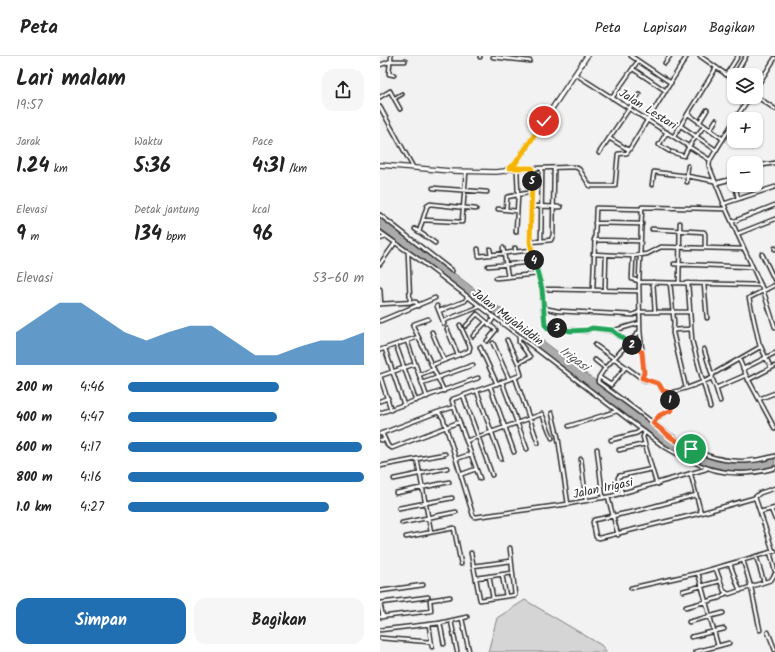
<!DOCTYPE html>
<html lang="id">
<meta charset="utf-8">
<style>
:root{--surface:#fff;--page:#f6f6f6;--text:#222;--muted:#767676;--line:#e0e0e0;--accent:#1f6fb2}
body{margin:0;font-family:Kalam,sans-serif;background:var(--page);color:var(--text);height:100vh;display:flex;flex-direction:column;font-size:15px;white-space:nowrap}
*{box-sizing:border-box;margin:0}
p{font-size:13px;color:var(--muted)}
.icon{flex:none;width:22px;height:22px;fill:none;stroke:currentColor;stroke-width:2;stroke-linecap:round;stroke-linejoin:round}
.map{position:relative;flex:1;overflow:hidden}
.side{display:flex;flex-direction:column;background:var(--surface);width:380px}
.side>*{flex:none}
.controls{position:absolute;left:347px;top:12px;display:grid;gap:8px}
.controls a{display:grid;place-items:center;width:36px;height:36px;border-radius:8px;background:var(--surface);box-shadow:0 1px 3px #0004;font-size:20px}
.pin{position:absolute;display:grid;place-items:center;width:34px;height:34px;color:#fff;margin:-17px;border:2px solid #fff;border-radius:50%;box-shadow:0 1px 4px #0007}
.km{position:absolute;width:20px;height:20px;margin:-10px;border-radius:50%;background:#222;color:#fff;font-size:11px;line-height:20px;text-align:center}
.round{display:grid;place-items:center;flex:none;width:42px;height:42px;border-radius:12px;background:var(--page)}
.headline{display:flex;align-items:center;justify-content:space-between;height:68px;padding:0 16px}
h1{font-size:22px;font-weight:700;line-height:30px}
.stats{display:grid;grid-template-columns:repeat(3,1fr);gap:6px;height:68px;padding:4px 16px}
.stats div{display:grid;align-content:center}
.stats b{font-size:20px;font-weight:700}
.stats small{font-size:11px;font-weight:400}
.stats p{font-size:11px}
.chart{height:112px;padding:8px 16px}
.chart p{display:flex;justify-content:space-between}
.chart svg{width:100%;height:72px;margin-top:4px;fill:var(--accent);opacity:.7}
.action{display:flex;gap:8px;margin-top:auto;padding:8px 16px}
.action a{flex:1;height:46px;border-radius:12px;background:var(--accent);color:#fff;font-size:16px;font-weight:700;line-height:46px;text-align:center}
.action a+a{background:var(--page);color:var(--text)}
ul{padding:0 16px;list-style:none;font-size:13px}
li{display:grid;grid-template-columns:64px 48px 1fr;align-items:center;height:30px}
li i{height:10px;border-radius:5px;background:var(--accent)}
header{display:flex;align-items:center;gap:24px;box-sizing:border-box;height:56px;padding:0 20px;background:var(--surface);border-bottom:1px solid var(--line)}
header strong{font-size:19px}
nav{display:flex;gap:22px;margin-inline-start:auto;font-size:14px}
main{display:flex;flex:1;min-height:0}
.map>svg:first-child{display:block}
.green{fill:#d5d5d5;stroke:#808080}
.water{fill:#ababab;stroke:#787878}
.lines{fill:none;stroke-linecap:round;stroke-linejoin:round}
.street-casing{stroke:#2b2b2b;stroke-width:5.5}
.secondary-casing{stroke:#2b2b2b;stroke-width:6}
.street{stroke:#fff;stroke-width:2.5}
.secondary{stroke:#fff;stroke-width:3.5}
.split-1-casing{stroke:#fff;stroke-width:8}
.split-2-casing{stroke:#fff;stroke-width:8}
.split-3-casing{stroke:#fff;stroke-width:8}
.split-4-casing{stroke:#fff;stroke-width:8}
.split-5-casing{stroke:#fff;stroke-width:8}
.split-6-casing{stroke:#fff;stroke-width:8}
.split-1{stroke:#f0652b;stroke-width:5}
.split-2{stroke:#f0652b;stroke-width:5}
.split-3{stroke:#22a559;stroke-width:5}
.split-4{stroke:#22a559;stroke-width:5}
.split-5{stroke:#f5b400;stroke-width:5}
.split-6{stroke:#f5b400;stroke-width:5}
.labels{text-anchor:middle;stroke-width:4;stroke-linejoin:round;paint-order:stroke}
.street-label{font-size:12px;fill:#2b2b2b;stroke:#fff}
.water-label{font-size:13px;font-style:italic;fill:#585858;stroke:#fff}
</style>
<header>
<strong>Peta</strong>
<nav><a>Peta</a><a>Lapisan</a><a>Bagikan</a></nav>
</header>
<main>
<section class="side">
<div class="headline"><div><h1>Lari malam</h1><p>19:57</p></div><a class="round"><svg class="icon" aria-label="share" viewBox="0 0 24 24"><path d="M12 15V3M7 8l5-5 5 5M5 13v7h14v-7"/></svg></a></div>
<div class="stats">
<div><p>Jarak</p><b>1.24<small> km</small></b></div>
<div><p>Waktu</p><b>5:36</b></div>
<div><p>Pace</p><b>4:31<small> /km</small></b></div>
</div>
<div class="stats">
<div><p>Elevasi</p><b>9<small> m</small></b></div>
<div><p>Detak jantung</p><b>134<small> bpm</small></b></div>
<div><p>kcal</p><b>96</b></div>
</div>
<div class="chart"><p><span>Elevasi</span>53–60 m</p>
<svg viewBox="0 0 160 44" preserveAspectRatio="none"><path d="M0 44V24L10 15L20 6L30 6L40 15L50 24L60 29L70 24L80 20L90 20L100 29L110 38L120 38L130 33L140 29L150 29L160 24V44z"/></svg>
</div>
<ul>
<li><b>200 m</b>4:46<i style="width:64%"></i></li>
<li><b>400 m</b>4:47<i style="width:63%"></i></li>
<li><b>600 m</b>4:17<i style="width:99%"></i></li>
<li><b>800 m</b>4:16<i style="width:100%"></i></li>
<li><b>1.0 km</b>4:27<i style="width:85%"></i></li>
</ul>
<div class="action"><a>Simpan</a><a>Bagikan</a></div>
</section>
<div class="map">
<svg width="395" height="596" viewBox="0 0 395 596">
<rect width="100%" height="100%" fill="#f2f2f2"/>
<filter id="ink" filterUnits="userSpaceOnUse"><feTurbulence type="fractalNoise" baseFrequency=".025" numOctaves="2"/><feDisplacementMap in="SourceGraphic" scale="8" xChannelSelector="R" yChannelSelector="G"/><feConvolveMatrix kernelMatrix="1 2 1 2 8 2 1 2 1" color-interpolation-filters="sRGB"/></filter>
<g filter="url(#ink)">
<path class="green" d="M145,544L221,589L227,596H108L117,562Z"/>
<path class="water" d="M0,161L299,388C330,406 359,410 395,402V411C357,421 323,412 290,392L0,172Z"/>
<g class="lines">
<g class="street-casing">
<path id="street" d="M251,0L291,27
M320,0L354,24
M100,1V0
M113,1L150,5
M11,5H25
M10,6L9,18L14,19
M285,7L290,0
M0,9L11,5V0
M253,13L286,35
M195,18L330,104
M346,19L358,0
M355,19L366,0
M376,32L395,2
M376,40L395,53
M0,41L10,35L20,53
M15,42L22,38
M232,42L258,5
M0,51L33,111
M308,58L343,83
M355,63L370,41
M354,65L330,104L329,110L346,153L383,234L395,271
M319,67L327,54
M301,70L336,94
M330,74L336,64
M287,76L279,89L289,95
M294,80L336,12
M229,82L249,94
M292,96L304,100L309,90L324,70
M219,97L259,38
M376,110L395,107
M152,112L150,186L162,233L163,252L178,255L253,259L259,256H309
M130,113L195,111L199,113L210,130H235L238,98L247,97L249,94L307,0
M352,114L354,113
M307,126V120L334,125
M336,127L352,123L354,125
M272,129L274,116L307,120L308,110
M355,129L358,142
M53,132L107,136
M343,148L395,131
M151,150L181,151
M118,153L137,155
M126,154L127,141L152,136
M0,159L72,215
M43,164L82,166L86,116
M352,166L395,149
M215,167L262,168
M35,173L55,187
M272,173L324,176L325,178V191
M0,176L41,205L283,390C322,413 349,425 395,412
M39,176L47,150L50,148L96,153
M136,176L138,140L137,113
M357,178L395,163
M0,183L6,181
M214,184L260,185
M161,185L171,184L173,179L174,113
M150,186L161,185L162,113
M123,192L128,221
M135,192V196
M395,192V193
M98,193L99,200L152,194
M110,193L111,199
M28,197L30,246
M213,198L253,200
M382,198L395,225
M0,208L15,187
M294,208L372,211
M108,210L154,206
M116,222L158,218
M259,225L252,223L253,200L267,198L281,191L364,193
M259,226L262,151L346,153
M273,226L275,256
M290,227L294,267L293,277L306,332
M299,227L300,167
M308,227L312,285L330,351
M324,228L327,262
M0,233L1,248
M162,233L259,235
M213,234L216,152L262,153
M225,234L226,199
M0,248L36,246L38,250
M57,250L64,268
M163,253L165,267L169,273L207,275L212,272L232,275L260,267
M59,255L85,245L87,242
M48,263L34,268L33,270L64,335
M0,265L55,242
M63,265L99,251
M109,269L113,263L112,261
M86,270L97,258L116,274L107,285
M67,273L78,299
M293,274L310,273
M233,275L262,296
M260,275L264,313L262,323
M52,276L64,304
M93,280L106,266
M127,284L138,307
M27,285L47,341
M113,287L129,323
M16,289L36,345
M215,289L246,311L231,329L219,321L225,312
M380,289L391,312
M100,291L117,328
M5,293L24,349
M324,293L332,319
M0,294L38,281
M359,303L366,319L336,332L332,322L333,318L380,291L369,242L395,229
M215,304L225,312L260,275L259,226L381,229
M52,309L89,295L90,291L80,269
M246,311L264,324L278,327C280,329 281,333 283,335C289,341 325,325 332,322
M363,313L395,297
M39,319L54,313
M366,319L395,373
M0,320L35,308
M0,320L11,354
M135,321L158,387
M219,321L218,326C236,339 254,352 272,366C311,396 343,415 395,400
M368,324L395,310
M122,326L147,393
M42,327L93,309
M110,330L134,396
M336,332L340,345
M97,335L121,403
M83,339L112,419
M379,343L395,337
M0,345L8,342
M58,356L74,351
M0,357L98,322
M172,357L178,381L188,448L232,440L326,413
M273,367L281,359L291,354L289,337
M189,370L237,355
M265,376L263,381L272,413
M2,377L8,390L12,392L79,366
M0,378L58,356L63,362L72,390L93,459L95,461L188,448
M0,384H5
M231,384L257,377L261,374
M86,385L162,358L172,382
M217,393L223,442
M239,394L265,388
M37,403L65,398
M76,403L91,398
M201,403L206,445
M0,410L37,403L51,476
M82,418L96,413
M311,419L321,457L219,482L216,481L213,466L214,464L256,455L316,439
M14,423L67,412
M100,423L72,345L73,343L141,319L138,307L150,301L139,286V280
M16,437L69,426
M242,438L238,422L239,420L272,413L276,426L278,428
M228,441L238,479
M375,441L380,456L395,452
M19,452L72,442
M391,453L395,463
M380,456L393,495
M321,457L374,442L380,437L395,432
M22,467L76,456
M26,481L74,472L81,508
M390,496L395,515
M91,497L100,544L135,539L130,492
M376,500L384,526
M363,504L371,531L380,574
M350,508L360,535
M93,510L131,505
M336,513L344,535L349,538L391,524L395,518
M122,519L126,540
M109,520L113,542
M96,522L132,517
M251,532L318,517L395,495
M0,535L43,529
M303,535L340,525
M0,547L48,541
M0,547L3,561
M306,551L339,542L346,537
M0,561L51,555L50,544L70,541
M82,563L89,595
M71,565L77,595
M309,566L343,557
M60,567L64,588
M49,569L52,591
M0,574L60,567L87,561
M388,576L395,594
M311,581L344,573
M0,582L51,586
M338,590L349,587
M315,596L338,590L318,517"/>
</g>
<g class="secondary-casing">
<path id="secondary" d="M0,109L71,115L116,116L125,115L135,108L207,0"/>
</g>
<use href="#street" class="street"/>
<use href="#secondary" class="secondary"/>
</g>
</g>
<g class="lines" filter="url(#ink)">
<g class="split-1-casing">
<path id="split-1" d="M290,344L292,354L280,359L273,367L292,382L311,393"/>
</g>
<g class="split-2-casing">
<path id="split-2" d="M252,289L262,296L264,317L262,322L279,328L283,335L288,336L290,344"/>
</g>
<g class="split-3-casing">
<path id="split-3" d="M177,272L191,275L207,274L212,272L232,274L252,289"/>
</g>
<g class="split-4-casing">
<path id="split-4" d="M154,204L162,233L165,269L169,273L177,272"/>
</g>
<g class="split-5-casing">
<path id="split-5" d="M152,125L150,186L154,204"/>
</g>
<g class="split-6-casing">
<path id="split-6" d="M152,125V112H129L135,108L164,65"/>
</g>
<use href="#split-1" class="split-1"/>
<use href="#split-2" class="split-2"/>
<use href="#split-3" class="split-3"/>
<use href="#split-4" class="split-4"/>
<use href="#split-5" class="split-5"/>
<use href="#split-6" class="split-6"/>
</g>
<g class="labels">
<g class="street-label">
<text transform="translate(268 53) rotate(32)" y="4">Jalan Lestari</text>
<text transform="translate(128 261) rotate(37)" y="4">Jalan Mujahiddin</text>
<text transform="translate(223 432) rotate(-12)" y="4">Jalan Irigasi</text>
</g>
<g class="water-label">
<text transform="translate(195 302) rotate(37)" y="5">Irigasi</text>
</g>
</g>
</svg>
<div class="controls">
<a><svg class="icon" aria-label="layers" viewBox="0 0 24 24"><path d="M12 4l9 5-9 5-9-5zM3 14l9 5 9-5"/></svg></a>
<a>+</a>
<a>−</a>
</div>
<div class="pin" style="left:311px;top:393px;background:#1e9e55"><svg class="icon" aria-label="arrive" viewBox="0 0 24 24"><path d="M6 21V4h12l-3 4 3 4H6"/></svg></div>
<div class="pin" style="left:164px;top:65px;background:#d93025"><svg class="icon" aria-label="check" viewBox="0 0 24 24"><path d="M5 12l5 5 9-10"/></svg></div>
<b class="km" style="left:290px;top:344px">1</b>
<b class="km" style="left:252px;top:289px">2</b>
<b class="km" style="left:177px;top:272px">3</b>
<b class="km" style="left:154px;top:204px">4</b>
<b class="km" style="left:152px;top:125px">5</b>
</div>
</main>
